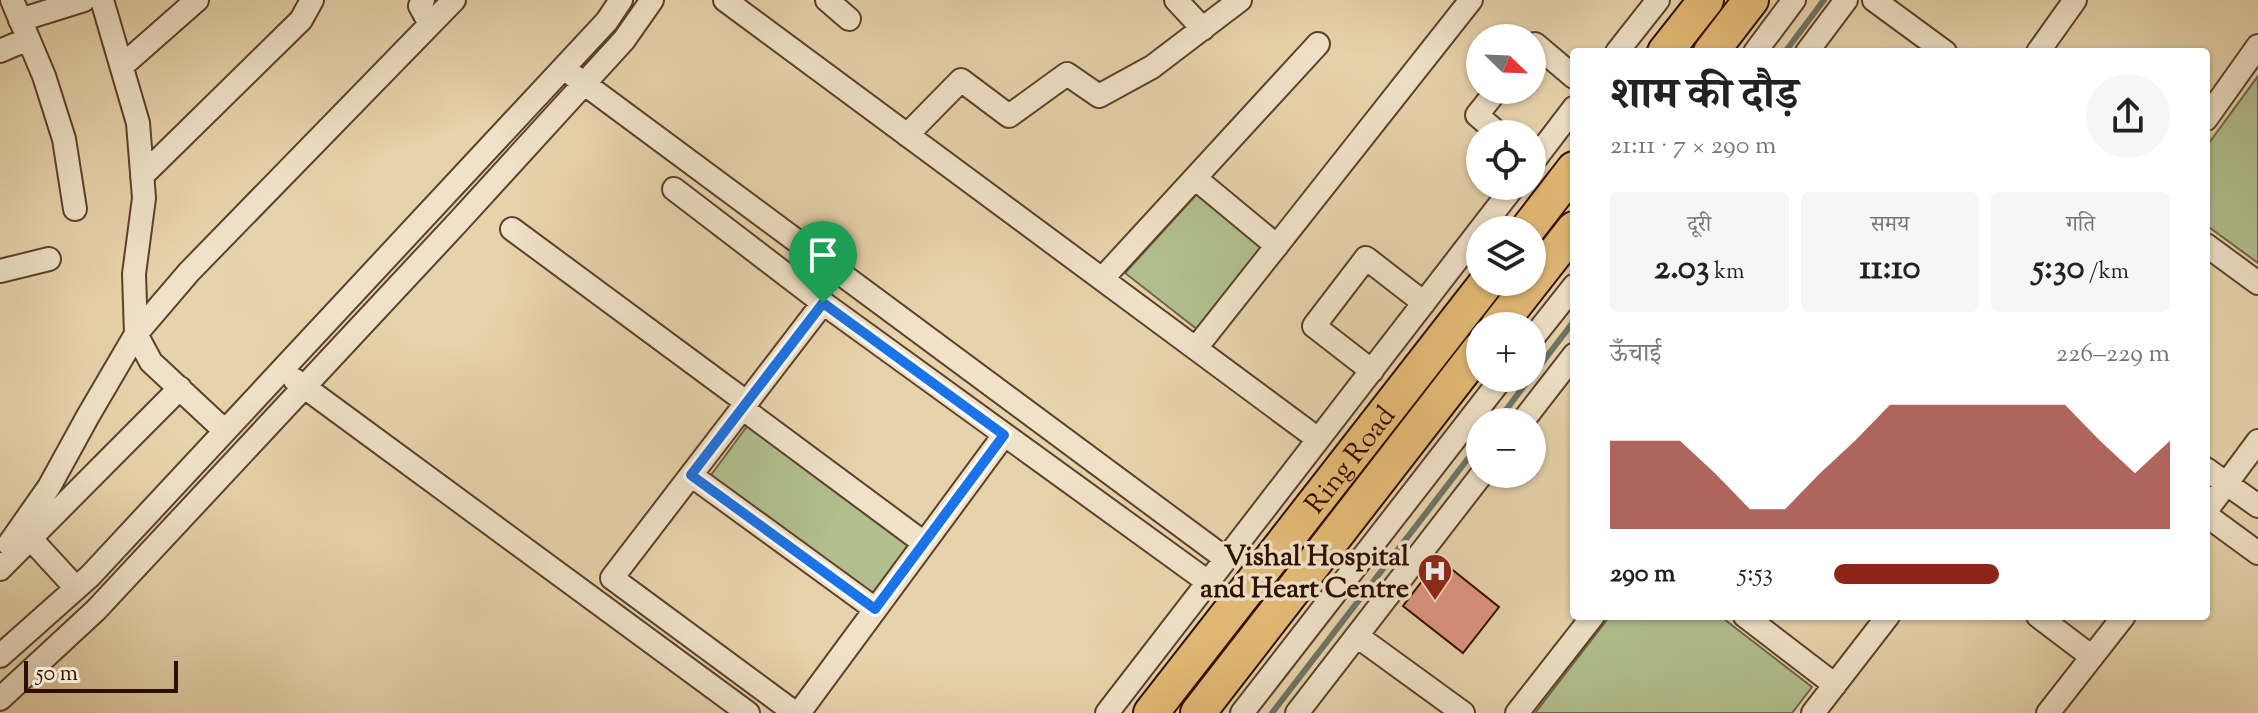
<!DOCTYPE html>
<html lang="hi">
<meta charset="utf-8">
<style>
:root{--surface:#fff;--page:#f6f6f6;--text:#222;--muted:#767676;--accent:#8f2418}
body{margin:0;font-family:"Sorts Mill Goudy","Noto Serif Devanagari",serif;background:var(--page);color:var(--text);height:100vh;display:flex;flex-direction:column;font-size:30px;white-space:nowrap}
*{box-sizing:border-box;margin:0}
p{font-size:26px;color:var(--muted)}
.icon{flex:none;width:44px;height:44px;fill:none;stroke:currentColor;stroke-width:2;stroke-linecap:round;stroke-linejoin:round}
.map{position:relative;flex:1;overflow:hidden}
.sheet{position:absolute;left:1570px;top:48px;width:640px;height:572px;display:flex;flex-direction:column;background:var(--surface);border-radius:8px;box-shadow:0 2px 6px #0004}
.sheet>*{flex:none}
.needle{width:52px;rotate:113deg}
.fabs{position:absolute;left:1466px;top:24px;display:grid;gap:16px}
.fabs a{display:grid;place-items:center;width:80px;height:80px;border-radius:50%;background:var(--surface);box-shadow:0 2px 6px #0004;font-size:40px}
.scale{position:absolute;left:24px;bottom:20px;width:154px;box-sizing:border-box;padding-left:8px;border:4px solid #2f0f00;border-top:0;font-size:22px;line-height:28px;white-space:nowrap;color:#2f0f00;-webkit-text-stroke:6px #efe2c8;paint-order:stroke}
.pin{position:absolute;display:grid;place-items:center;width:68px;height:68px;color:#fff;margin:-82px -34px;border-radius:50% 50% 50% 0;rotate:-45deg;box-shadow:0 0 8px #0007}
.pin .icon{rotate:45deg}
.round{display:grid;place-items:center;flex:none;width:84px;height:84px;border-radius:42px;background:var(--page)}
.summary{display:flex;align-items:center;justify-content:space-between;height:136px;padding:0 40px}
h1{font-size:44px;font-weight:700;line-height:60px}
.metrics{display:grid;grid-template-columns:repeat(3,1fr);gap:12px;height:136px;padding:8px 40px}
.metrics div{display:grid;align-content:center;border-radius:8px;background:var(--page);text-align:center}
.metrics b{font-size:34px;font-weight:700}
.metrics small{font-size:22px;font-weight:400}
.metrics p{font-size:22px}
.chart{height:224px;padding:16px 40px}
.chart p{display:flex;justify-content:space-between}
.chart svg{width:100%;height:144px;margin-top:8px;fill:var(--accent);opacity:.7}
ul{padding:0 40px;list-style:none;font-size:26px}
li{display:grid;grid-template-columns:128px 96px 1fr;align-items:center;height:60px}
li i{height:20px;border-radius:10px;background:var(--accent)}
.map>svg:first-child{display:block}
.green{fill:#b1be8d;stroke:#706646;stroke-width:2}
.lines{fill:none;stroke-linecap:round;stroke-linejoin:round}
.stream{stroke:#6d7465;stroke-width:6}
.building{fill:#df9482;stroke:#2f0f00;stroke-width:2}
.minor-casing{stroke:#5d402b;stroke-width:26}
.highway-casing{stroke:#2f0f00;stroke-width:38}
.minor{stroke:#efe2c8;stroke-width:22}
.highway{stroke:#e4ba76;stroke-width:34}
.route-casing{stroke:#fff;stroke-width:16}
.route{stroke:#1a73e8;stroke-width:10}
.labels{text-anchor:middle;stroke-width:7;stroke-linejoin:round;paint-order:stroke}
.street-label{font-size:28px;fill:#2f0f00;stroke:#efe2c8}
.poi-label{font-size:28px;font-weight:bold;fill:#2f0f00;stroke:#efe2c8;text-anchor:end}
</style>
<div class="map">
<svg width="2258" height="713" viewBox="0 0 2258 713">
<rect width="100%" height="100%" fill="#e7d3ab"/>
<filter id="stains"><feTurbulence type="fractalNoise" baseFrequency=".0025" numOctaves="4"/><feColorMatrix values="0 0 0 0 .2 0 0 0 0 .09 0 0 0 0 .02 0 0 0 .5 -.17"/></filter>
<radialGradient id="worn" r=".72"><stop offset=".6" stop-color="#630" stop-opacity="0"/><stop offset="1" stop-color="#630" stop-opacity=".3"/></radialGradient>
<path class="green" d="M2258,76V263L2206,225V147Z
M1197,194L1263,249L1198,330L1125,273Z
M748,425L910,544L873,594L711,475Z
M1610,616H1720L1812,687L1792,713H1535Z"/>
<g class="lines">
<path class="stream" d="M1785,52L1824,0
M1532,376L1574,321
M1497,422L1530,378
M1272,713L1480,443"/>
</g>
<path class="building" d="M1439,559L1499,607L1463,653L1403,606Z"/>
<g class="lines">
<g class="minor-casing">
<path id="minor" d="M12,0L44,76L64,139L75,209
M423,0L420,6L430,24
M725,0L1318,439
M827,0L849,19
M1176,0L1203,29
M1874,0L1945,52
M20,20L84,0
M1532,47L1535,44L1574,77
M0,51L28,39
M1617,52L1658,0
M1755,52L1794,0
M1807,52L1846,0
M2038,52L2075,0
M122,66L197,0
M574,76L1226,559
M1497,90L1477,115L1499,134
M2206,119L2258,46
M907,135L961,80L1009,116L1067,74L1099,96L1152,67L1240,0
M1532,163L1574,108
M142,176L301,20L312,0
M1195,178L1277,246
M674,189L823,303L1208,582
M512,229L746,402
M1480,230L1514,186
M2206,245L2258,283
M0,271L49,259
M1102,279L1318,44
M1532,339L1574,286
M1196,348L1471,0
M1372,371L1314,326L1366,258L1424,303
M295,380L748,713
M742,408L924,543
M1522,422L1574,355
M225,431L151,362L136,334L189,272L454,0
M2206,469L2258,506
M691,475L875,609
M2206,511L2258,441
M2206,515L2258,553
M30,538L76,588
M9,544L49,487L88,416L136,334L134,274L144,198L138,123L102,0
M0,569L180,388
M1745,616L1835,685
M2038,616L2092,657
M1357,636L1463,713
M0,656L90,576L607,21L621,0
M0,699L96,610L458,222L624,40L652,0
M795,713L612,578L823,303
M799,713L1004,435
M1107,713L1480,230
M1242,713L1502,378
M1297,713L1482,474
M1517,713L1593,616
M1813,713L1888,616
M2048,713L2124,616"/>
</g>
<g class="highway-casing">
<g id="highway">
<path d="M1665,52L1706,0"/>
<path d="M1711,52L1751,0"/>
<path d="M1527,230L1574,169"/>
<path d="M1498,326L1574,229"/>
<path id="s1" d="M1151,713L1487,282"/>
<path d="M1198,713L1480,349"/>
</g>
</g>
<use href="#minor" class="minor"/>
<use href="#highway" class="highway"/>
</g>
<g class="lines">
<g class="route-casing">
<path id="route" d="M823,303L1004,435L875,609L691,475Z"/>
</g>
<use href="#route" class="route"/>
</g>
<defs>
<g id="hospital-pin" transform="scale(1.8)"><path d="M0 17L-7.5 6A9.5 9.5 0 1 1 7.5 6Z" fill="#8f2418" stroke="#efe2c8"/><path d="M-5-5h3v3.5h4V-5h3V5h-3V1.5h-4V5h-3Z" fill="#fff"/></g>
</defs>
<g fill-rule="evenodd">
<use href="#hospital-pin" x="1435" y="571"/>
</g>
<g class="labels">
<g class="street-label">
<text dy="10" stroke="none"><textPath href="#s1" startOffset="322">Ring Road</textPath></text>
</g>
<g class="poi-label">
<text x="1409" y="565">Vishal Hospital<tspan x="1409" dy="32">and Heart Centre</tspan></text>
</g>
</g>
<rect width="100%" height="100%" filter="url(#stains)"/>
<rect width="100%" height="100%" fill="url(#worn)"/>
</svg>
<div class="fabs">
<a><svg class="needle" viewBox="-14 -14 28 28"><path d="M0-13l5 13h-10z" fill="#e53935"/><path d="M0 13l5-13h-10z" fill="#767676"/></svg></a>
<a><svg class="icon" aria-label="locate" viewBox="0 0 24 24"><circle cx="12" cy="12" r="6"/><path d="M12 2v4M12 18v4M2 12h4M18 12h4"/></svg></a>
<a><svg class="icon" aria-label="layers" viewBox="0 0 24 24"><path d="M12 4l9 5-9 5-9-5zM3 14l9 5 9-5"/></svg></a>
<a>+</a>
<a>−</a>
</div>
<div class="scale">50 m</div>
<div class="pin" style="left:823px;top:303px;background:#1e9e55"><svg class="icon" aria-label="arrive" viewBox="0 0 24 24"><path d="M6 21V4h12l-3 4 3 4H6"/></svg></div>
<section class="sheet">
<div class="summary"><div><h1>शाम की दौड़</h1><p>21:11 · 7 × 290 m</p></div><a class="round"><svg class="icon" aria-label="share" viewBox="0 0 24 24"><path d="M12 15V3M7 8l5-5 5 5M5 13v7h14v-7"/></svg></a></div>
<div class="metrics">
<div><p>दूरी</p><b>2.03<small> km</small></b></div>
<div><p>समय</p><b>11:10</b></div>
<div><p>गति</p><b>5:30<small> /km</small></b></div>
</div>
<div class="chart"><p><span>ऊँचाई</span>226–229 m</p>
<svg viewBox="0 0 160 44" preserveAspectRatio="none"><path d="M0 44V17L10 17L20 17L30 27L40 38L50 38L60 27L70 17L80 6L90 6L100 6L110 6L120 6L130 6L140 17L150 27L160 17V44z"/></svg>
</div>
<ul>
<li><b>290 m</b>5:53<i style="width:49%"></i></li>
</ul>
</section>
</div>
